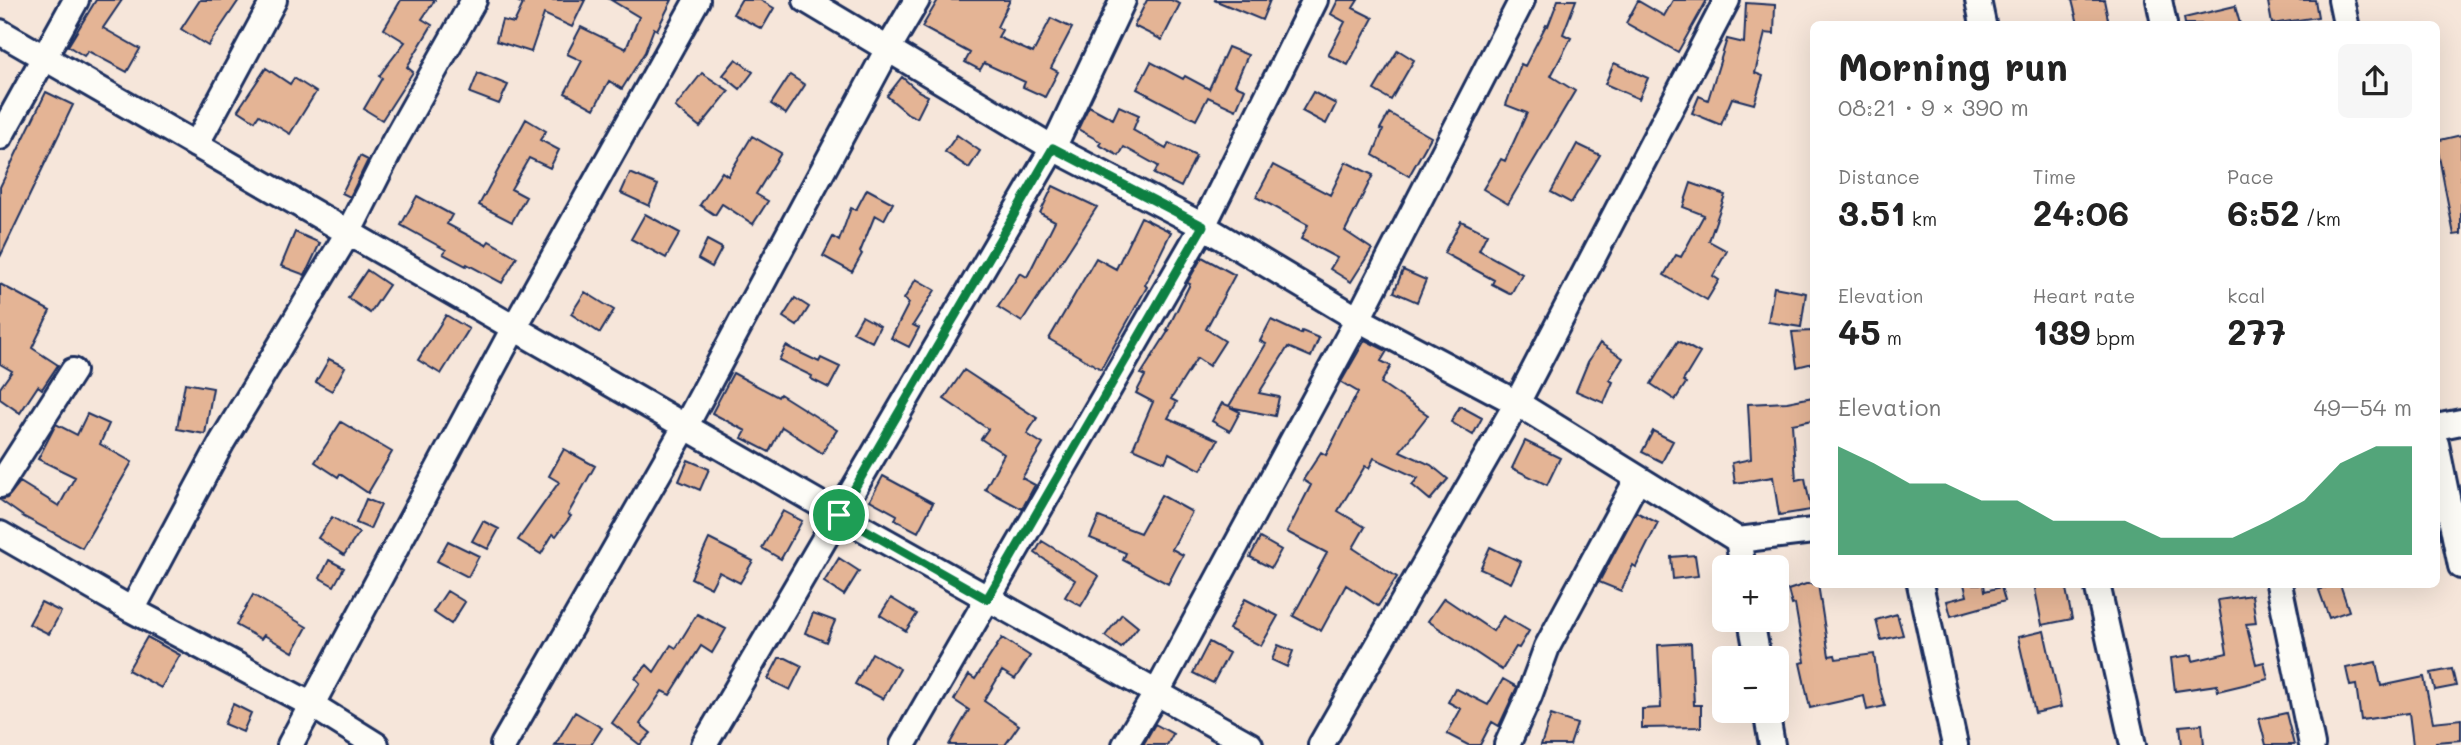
<!DOCTYPE html>
<meta charset="utf-8">
<style>
:root{--surface:#fff;--page:#f6f6f6;--text:#222;--muted:#767676;--accent:#0b8043}
body{margin:0;font-family:Mali,sans-serif;background:var(--page);color:var(--text);height:100vh;display:flex;flex-direction:column;font-size:26px;white-space:nowrap}
*{box-sizing:border-box;margin:0}
p{font-size:23px;color:var(--muted)}
.icon{flex:none;width:38px;height:38px;fill:none;stroke:currentColor;stroke-width:2;stroke-linecap:round;stroke-linejoin:round}
.map{position:relative;flex:1;overflow:hidden}
.sheet{position:absolute;left:1810px;top:21px;width:630px;height:567px;display:flex;flex-direction:column;background:var(--surface);border-radius:10px;box-shadow:0 7px 28px #0002}
.sheet>*{flex:none}
.fabs{position:absolute;left:1712px;top:555px;display:grid;gap:14px}
.fabs a{display:grid;place-items:center;width:77px;height:77px;border-radius:10px;background:var(--surface);box-shadow:0 7px 28px #0002;font-size:35px}
.pin{position:absolute;display:grid;place-items:center;width:60px;height:60px;color:#fff;margin:-30px;border:4px solid #fff;border-radius:50%;box-shadow:0 2px 7px #0007}
.round{display:grid;place-items:center;flex:none;width:74px;height:74px;border-radius:10px;background:var(--page)}
.summary{display:flex;align-items:center;justify-content:space-between;height:119px;padding:0 28px}
h1{font-size:38px;font-weight:700;line-height:52px}
.metrics{display:grid;grid-template-columns:repeat(3,1fr);gap:10px;height:119px;padding:7px 28px}
.metrics div{display:grid;align-content:center}
.metrics b{font-size:35px;font-weight:700}
.metrics small{font-size:19px;font-weight:400}
.metrics p{font-size:19px}
.chart{height:196px;padding:14px 28px}
.chart p{display:flex;justify-content:space-between}
.chart svg{width:100%;height:126px;margin-top:7px;fill:var(--accent);opacity:.7}
.map>svg:first-child{display:block}
.building{fill:#e4b495;stroke:#1b2f5e;stroke-width:2}
.lines{fill:none;stroke-linecap:round;stroke-linejoin:round}
.minor-casing{stroke:#1b2f5e;stroke-width:30}
.minor{stroke:#fdfcf7;stroke-width:24}
.route-casing{stroke:#fff;stroke-width:14}
.route{stroke:#0b8043;stroke-width:9}
</style>
<div class="map">
<svg width="2461" height="745" viewBox="0 0 2461 745">
<rect width="100%" height="100%" fill="#f6e6da"/>
<filter id="ink" filterUnits="userSpaceOnUse"><feTurbulence type="fractalNoise" baseFrequency=".0143" numOctaves="2"/><feDisplacementMap in="SourceGraphic" scale="14" xChannelSelector="R" yChannelSelector="G"/><feConvolveMatrix kernelMatrix="1 2 1 2 8 2 1 2 1" color-interpolation-filters="sRGB"/></filter>
<g filter="url(#ink)">
<path class="building" d="M96,0H122L103,28L140,49L127,72L88,51L84,56L68,46Z
M200,0H239L208,46L181,29Z
M401,0H435L422,19L432,25L407,67L413,72L382,120L364,109L382,78L379,76L405,42L384,29Z
M515,0H585L572,27L544,14L531,52L496,41L502,20L514,23L523,4Z
M611,0H672L657,30L654,28L645,52L622,89L609,81L594,109L565,93L582,61L567,54L581,27L626,49L639,17Z
M741,0H760L774,8L762,29L733,14Z
M938,0H1010L997,27L1002,30L998,37L1033,53L1051,18L1072,28L1051,68L1058,72L1045,97L1023,87L1025,82L984,63L980,70L965,62L970,53L922,27Z
M1147,0H1171L1180,4L1162,40L1134,26Z
M1214,0H1270L1262,20Z
M1338,0H1358L1353,8L1373,18L1348,65L1328,55L1345,22L1331,14Z
M1558,0H1576L1563,34L1571,38L1551,76L1575,91L1508,204L1483,189L1501,159L1505,161L1527,113L1506,105L1521,64L1525,66L1546,25L1548,26Z
M1673,0H1707L1678,52L1626,23L1638,1L1664,16Z
M2072,0H2104L2109,24H2078Z
M2278,0H2315L2318,17L2272,24L2268,2Z
M1746,3L1775,5L1774,34L1765,33L1755,73L1763,76L1754,104L1732,98L1721,125L1692,113L1699,96L1708,100L1727,39L1744,43Z
M2235,6L2240,24H2185L2184,18Z
M1228,47L1248,55L1235,85L1245,89L1236,110L1208,97L1196,120L1137,89L1151,62L1183,79L1185,76L1209,89Z
M1398,50L1414,60L1391,100L1374,90Z
M736,59L753,72L740,89L723,75Z
M1614,63L1648,78L1639,99L1605,84Z
M266,68L290,84L294,78L316,92L290,134L259,115L255,121L238,110Z
M478,73L508,85L499,104L470,93Z
M702,73L729,91L700,127L675,107Z
M790,75L805,85L786,114L771,104Z
M902,77L918,91L928,96L917,118L908,114L887,96Z
M46,92L73,105L0,257V187Z
M1313,92L1336,104L1326,124L1302,111Z
M1089,106L1113,119L1119,106L1139,115L1133,130L1166,149L1169,143L1196,156L1181,187L1154,174L1158,166L1124,147L1119,156L1099,145L1101,142L1078,129Z
M1389,113L1431,137L1409,176L1373,155L1383,130L1380,129Z
M526,119L546,131L540,140L559,150L550,168L529,158L511,189L526,197L512,222L479,205Z
M957,135L980,151L969,168L945,152Z
M2461,135V234L2454,235L2436,141Z
M752,136L781,153L756,194L768,201L753,224L722,204L715,215L700,205L722,172L728,176Z
M1577,144L1600,155L1571,203L1551,192Z
M360,156L368,160L350,197L342,193Z
M1346,162L1373,175L1345,231L1372,249L1351,282L1330,269L1337,258L1301,239L1308,225L1256,197L1273,165L1330,195Z
M630,173L658,185L649,206L621,193Z
M1691,183L1725,195L1709,241L1727,251L1713,276L1719,280L1707,300L1664,275L1676,255L1681,257L1704,215L1683,207Z
M1053,186L1097,207L1022,322L998,307L1020,273L1027,277L1055,221L1040,213Z
M867,189L893,203L884,220L875,215L860,252L862,254L852,272L823,256L833,237L839,241L851,208L856,210Z
M417,196L452,215L447,224L486,245L489,241L517,257L502,283L467,264L466,266L443,254L446,250L401,225Z
M645,214L680,233L666,258L631,239Z
M1141,217L1171,232L1145,285L1147,287L1101,369L1049,339L1096,258L1116,269Z
M1461,221L1487,234L1479,250L1522,274L1511,294L1492,284L1494,280L1444,253Z
M295,232L320,243L305,275L281,266Z
M707,240L722,248L712,267L698,259Z
M1202,257L1235,275L1206,329L1225,341L1209,366L1197,358L1171,399L1177,402L1168,418L1218,440L1201,470L1169,453L1165,462L1133,448L1153,402L1136,393L1145,376L1141,374L1169,330H1167L1190,284L1187,283Z
M367,270L389,285L370,313L348,298Z
M1403,270L1426,280L1417,302L1394,292Z
M916,279L935,290L913,325L919,328L909,347L891,338L909,303L904,299Z
M0,284L50,311L32,348L58,365L42,389L38,386L20,413L0,399V388L12,371L0,364Z
M1774,287L1806,293L1801,327L1768,322Z
M585,292L614,310L600,333L571,314Z
M795,298L809,307L797,326L783,317Z
M446,315L469,329L441,374L418,360Z
M862,316L880,326L872,342L853,332Z
M1271,320L1301,334L1302,331L1319,338L1311,357L1288,347L1259,393L1279,397L1275,416L1230,407L1240,412L1230,431L1212,421L1222,403L1229,406L1266,344L1260,341Z
M1813,331V363L1797,367L1792,332Z
M1365,340L1387,351L1381,361L1391,366L1381,383L1428,415L1400,451L1431,465L1448,479L1430,500L1412,485L1418,478L1374,458L1369,468L1365,466L1338,511L1365,527L1353,548L1397,577L1378,606L1346,585L1321,631L1293,616L1327,553L1287,532L1311,485L1303,480L1321,452L1326,455L1358,392L1341,382Z
M1678,341L1700,353L1683,381L1686,383L1675,400L1651,384Z
M1600,343L1623,358L1609,380L1613,382L1604,403L1576,391L1588,362Z
M786,346L819,362L821,358L840,367L829,388L811,379L812,376L779,360Z
M329,359L345,367L332,391L316,382Z
M964,370L1037,418L1027,434L1043,444L1022,478L1035,485L1022,509L985,489L1004,454L981,439L988,429L944,399Z
M733,373L778,397L780,394L837,430L822,453L782,427L769,452L742,438L746,431L712,413Z
M185,383L213,388L205,434L177,429Z
M1813,397V420L1792,424L1796,480L1805,478L1811,510L1779,515L1773,477L1735,483L1732,463L1751,459L1748,404L1787,402Z
M1460,406L1482,418L1473,435L1451,422Z
M87,414L109,424L100,444L132,462L82,548L24,517L0,500L7,498L20,482L59,506L75,477L38,459L56,424L77,435Z
M341,422L392,452L368,493L340,474L338,477L315,462Z
M1653,431L1673,441L1662,462L1642,452Z
M1525,441L1560,458L1547,485L1512,468Z
M564,449L595,466L568,514L571,516L556,536L553,534L541,554L518,540L559,482L549,476Z
M688,460L709,469L700,490L679,481Z
M883,476L933,503L918,532L895,520L897,515L870,500Z
M1161,495L1192,512L1172,549L1183,555L1168,584L1123,560L1126,553L1090,538L1099,517L1140,533Z
M366,499L381,505L370,529L356,523Z
M783,511L802,521L781,559L762,548Z
M1636,512L1658,523L1636,567L1633,565L1621,591L1599,582Z
M332,517L359,533L344,555L318,538Z
M483,521L499,529L488,549L472,541Z
M1260,538L1281,550L1271,568L1250,557Z
M709,539L753,561L740,583L719,572L711,588L691,578Z
M448,541L479,556L468,577L437,561Z
M1042,541L1099,576L1081,606L1065,597L1075,580L1035,553Z
M1490,547L1521,562L1511,583L1480,569Z
M1695,555L1698,576L1673,579L1671,557Z
M839,558L859,571L844,595L824,582Z
M329,560L344,568L334,586L320,578Z
M1806,584H1818L1829,656L1835,655L1836,659L1874,654L1878,682L1885,706L1867,710L1864,696L1810,708L1800,663L1805,662L1795,604L1792,605L1788,590Z
M1964,584H1984L1985,591L2001,587L2005,601L1951,616L1947,601L1967,596Z
M2034,584H2065L2072,619L2042,625Z
M2335,584H2340L2349,611L2329,618L2319,590Z
M447,591L465,602L451,624L433,612Z
M253,595L307,627L293,652L264,635L261,639L236,625Z
M2252,595L2256,623L2246,624L2256,664L2264,662L2268,679L2218,691L2217,685L2175,691L2171,658L2192,655L2193,661L2227,653L2218,600Z
M891,598L917,614L906,631L880,615Z
M1444,598L1493,631L1503,616L1529,631L1519,648L1516,647L1502,670L1428,621Z
M1245,599L1278,616L1261,646L1229,629Z
M41,602L61,612L49,634L29,624Z
M813,613L835,621L826,642L805,633Z
M697,614L726,629L712,653L701,646L670,695L662,691L640,724L651,733L640,745L612,723L640,683L635,678L647,665L654,672L671,645L676,648Z
M1122,614L1138,627L1121,648L1105,636Z
M1897,614L1903,635L1881,640L1876,620Z
M2044,631L2061,707L2035,713L2018,637Z
M147,637L180,655L161,688L128,670Z
M1002,638L1030,656L1015,679L1002,671L984,701L1019,725L1005,745H949L969,710L954,700L969,675L975,679Z
M1209,642L1229,653L1213,683L1193,673Z
M1691,643L1694,705H1701V727L1642,728V709L1661,708L1658,645Z
M1278,645L1293,651L1287,667L1272,660Z
M872,653L900,669L883,699L855,684Z
M779,658H786L802,666L790,690L768,679Z
M2376,662L2381,686L2424,677L2433,722L2461,719V740L2436,742V745H2413L2409,713L2361,720L2356,685L2350,686L2346,668Z
M2452,669L2456,686L2435,690L2431,673Z
M1503,679L1517,687L1499,726L1492,722L1480,745H1468L1447,734L1461,709L1448,702L1455,688L1488,705Z
M233,704L251,713L243,732L224,724Z
M575,712L602,728L591,745H555Z
M2286,713L2294,745H2266L2259,719Z
M1551,715L1577,724L1570,745H1541Z
M1155,724L1173,734L1167,745H1143Z
M2202,724L2204,745H2182L2180,726Z"/>
<g class="lines">
<g class="minor-casing">
<path id="minor" d="M806,0L1053,148L1203,226L1358,319L1517,403L1738,540L1813,531
M1978,0L1983,24
M2159,0L2164,24
M2341,0L2346,24
M0,32L839,515L1250,745
M0,137L76,0
M196,145L274,0
M2436,427L2461,422
M2436,444L2461,566
M0,485L73,371
M0,534L132,610L312,705L376,745
M1738,540L1743,567
M1920,584L1955,745
M2097,584L2133,745
M2279,584L2312,745
M132,610L222,442L348,233L394,142L474,0
M1751,620L1758,658
M1766,710L1772,745
M290,745L514,328L697,0
M503,745L685,427L888,49L917,0
M704,745L1053,148L1123,0
M903,745L1203,226L1315,0
M1125,745L1156,694L1358,319L1522,0
M1321,745L1517,403L1727,0
M1507,745L1529,696L1547,647L1638,478"/>
</g>
<use href="#minor" class="minor"/>
</g>
</g>
<g class="lines" filter="url(#ink)">
<g class="route-casing">
<path id="route" d="M1053,148L1203,226L987,599L839,515Z"/>
</g>
<use href="#route" class="route"/>
</g>
</svg>
<div class="fabs">
<a>+</a>
<a>−</a>
</div>
<div class="pin" style="left:839px;top:515px;background:#1e9e55"><svg class="icon" aria-label="arrive" viewBox="0 0 24 24"><path d="M6 21V4h12l-3 4 3 4H6"/></svg></div>
<section class="sheet">
<div class="summary"><div><h1>Morning run</h1><p>08:21 · 9 × 390 m</p></div><a class="round"><svg class="icon" aria-label="share" viewBox="0 0 24 24"><path d="M12 15V3M7 8l5-5 5 5M5 13v7h14v-7"/></svg></a></div>
<div class="metrics">
<div><p>Distance</p><b>3.51<small> km</small></b></div>
<div><p>Time</p><b>24:06</b></div>
<div><p>Pace</p><b>6:52<small> /km</small></b></div>
</div>
<div class="metrics">
<div><p>Elevation</p><b>45<small> m</small></b></div>
<div><p>Heart rate</p><b>139<small> bpm</small></b></div>
<div><p>kcal</p><b>277</b></div>
</div>
<div class="chart"><p><span>Elevation</span>49–54 m</p>
<svg viewBox="0 0 160 44" preserveAspectRatio="none"><path d="M0 44V6L10 12L20 19L30 19L40 25L50 25L60 32L70 32L80 32L90 38L100 38L110 38L120 32L130 25L140 12L150 6L160 6V44z"/></svg>
</div>
</section>
</div>
